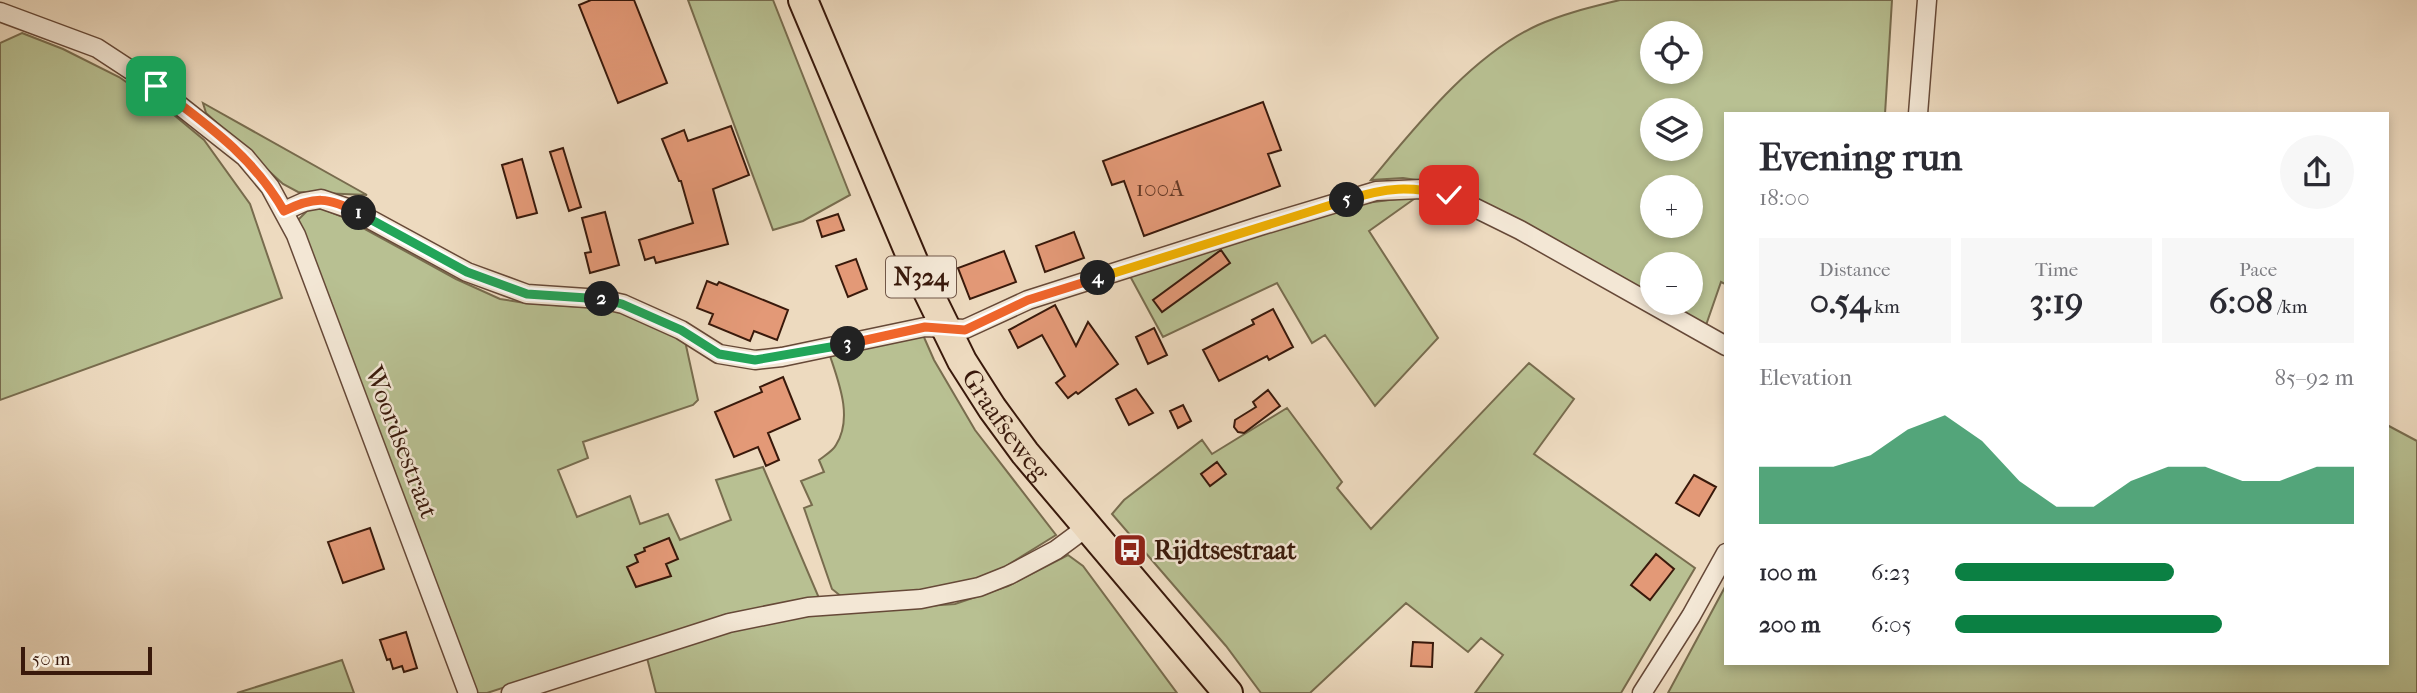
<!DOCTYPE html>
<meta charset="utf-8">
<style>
:root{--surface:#fff;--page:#f7f7f7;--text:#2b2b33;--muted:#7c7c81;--accent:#0b8043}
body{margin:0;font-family:"IM FELL French Canon",serif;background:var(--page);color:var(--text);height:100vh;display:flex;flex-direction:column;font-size:26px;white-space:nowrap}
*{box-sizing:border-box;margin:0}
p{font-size:23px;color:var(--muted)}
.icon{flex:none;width:38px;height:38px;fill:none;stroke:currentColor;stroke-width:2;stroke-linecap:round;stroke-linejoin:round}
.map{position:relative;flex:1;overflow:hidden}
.side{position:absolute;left:1724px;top:112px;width:665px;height:553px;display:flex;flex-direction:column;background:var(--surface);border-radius:0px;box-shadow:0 4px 10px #0003}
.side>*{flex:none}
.tools{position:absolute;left:1640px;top:21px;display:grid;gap:14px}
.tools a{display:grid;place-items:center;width:63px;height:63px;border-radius:50%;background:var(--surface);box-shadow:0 4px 10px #0003;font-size:35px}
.scale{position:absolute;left:21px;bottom:18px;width:131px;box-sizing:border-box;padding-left:7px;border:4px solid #39190b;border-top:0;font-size:19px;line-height:24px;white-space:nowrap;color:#39190b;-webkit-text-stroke:5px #f3e7d5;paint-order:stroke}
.pin{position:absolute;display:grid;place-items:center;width:60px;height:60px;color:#fff;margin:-30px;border-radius:14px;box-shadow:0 4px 10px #0006}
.km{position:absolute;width:35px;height:35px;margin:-18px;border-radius:50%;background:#222;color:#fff;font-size:19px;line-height:35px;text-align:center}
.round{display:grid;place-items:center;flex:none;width:74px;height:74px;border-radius:37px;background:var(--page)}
.headline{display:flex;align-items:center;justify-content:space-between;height:119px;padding:0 35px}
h1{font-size:38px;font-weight:700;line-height:52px}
.stats{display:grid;grid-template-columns:repeat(3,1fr);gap:10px;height:119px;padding:7px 35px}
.stats div{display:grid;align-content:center;border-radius:0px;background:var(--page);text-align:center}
.stats b{font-size:35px;font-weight:700}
.stats small{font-size:19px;font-weight:400}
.stats p{font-size:19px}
.chart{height:196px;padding:14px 35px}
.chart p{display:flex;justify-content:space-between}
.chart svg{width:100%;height:126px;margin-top:7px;fill:var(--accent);opacity:.7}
ul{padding:0 35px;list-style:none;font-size:23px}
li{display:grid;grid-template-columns:112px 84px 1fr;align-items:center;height:52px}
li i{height:18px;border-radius:9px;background:var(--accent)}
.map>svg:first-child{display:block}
.green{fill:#b8c092;stroke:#786c4e;stroke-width:2;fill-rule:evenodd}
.building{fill:#e39977;stroke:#39190b;stroke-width:2}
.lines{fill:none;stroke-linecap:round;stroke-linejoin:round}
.street-casing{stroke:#664938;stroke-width:21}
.primary-casing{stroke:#39190b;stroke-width:32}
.street{stroke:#f3e7d5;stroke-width:18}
.primary{stroke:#eddabf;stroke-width:28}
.split-1-casing{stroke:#fff;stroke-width:14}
.split-2-casing{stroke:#fff;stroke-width:14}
.split-3-casing{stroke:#fff;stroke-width:14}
.split-4-casing{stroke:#fff;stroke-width:14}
.split-5-casing{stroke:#fff;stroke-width:14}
.split-6-casing{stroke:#fff;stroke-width:14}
.split-1{stroke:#f0652b;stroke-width:9}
.split-2{stroke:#22a559;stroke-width:9}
.split-3{stroke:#22a559;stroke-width:9}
.split-4{stroke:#f0652b;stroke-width:9}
.split-5{stroke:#f5b400;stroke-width:9}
.split-6{stroke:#f5b400;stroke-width:9}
.labels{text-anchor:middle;stroke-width:5;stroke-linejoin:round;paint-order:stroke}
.number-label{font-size:23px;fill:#643926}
.shield{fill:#f3e7d5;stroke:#715748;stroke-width:2}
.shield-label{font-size:24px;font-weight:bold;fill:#39190b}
.street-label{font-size:26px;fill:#39190b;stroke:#f3e7d5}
.poi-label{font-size:26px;font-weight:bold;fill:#39190b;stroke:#f3e7d5;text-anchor:start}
</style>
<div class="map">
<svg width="2417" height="693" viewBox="0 0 2417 693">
<rect width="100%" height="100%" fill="#eddabf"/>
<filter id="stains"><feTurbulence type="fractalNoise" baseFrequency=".00286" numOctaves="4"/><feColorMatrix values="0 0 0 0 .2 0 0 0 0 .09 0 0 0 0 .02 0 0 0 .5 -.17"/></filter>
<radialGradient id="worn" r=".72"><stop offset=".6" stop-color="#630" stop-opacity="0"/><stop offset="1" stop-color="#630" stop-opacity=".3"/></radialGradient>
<path class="green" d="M688,0H773L850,195L803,221L773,230Z
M1620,0H1892L1885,114H1726L1725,284L1721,282L1705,328L1659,303H1690V264H1652V299L1438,183L1403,178L1371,180C1417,125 1472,55 1538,25C1565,13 1592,7 1620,0ZM1652,33H1690V72H1652ZM1652,110H1690V149H1652ZM1652,187H1690V226H1652Z
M22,33L63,49L119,77L174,115L204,140L250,204L282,298L0,400V43Z
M203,103L367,195L298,192L283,184L206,113Z
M1405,198L1414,199L1369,231L1438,338L1375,406L1325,335L1312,343L1277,283L1163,337L1130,276L1358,204Z
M318,207L343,217L456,279L500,299L525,303L613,309L685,341L698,400L693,405L583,442L588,458L558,470L577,517L630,496L640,524L668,514L680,540L731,520L716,480L763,467L819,598L721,617L487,693H472L298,220L308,210Z
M923,335L934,360L975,430L1056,535L1003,568L968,584L914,593L842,597L832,589L804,508L812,505L801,481L824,472L819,460C824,456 833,451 836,445C853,418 839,383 830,356Z
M1529,363L1574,399L1534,454L1695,568L1621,693H1475L1503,655L1481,638L1468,652L1406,603L1310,693H1261L1226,646L1112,514L1124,500L1202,440L1212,454L1287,408L1342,482L1337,488L1371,529Z
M2387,425L2417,441V693H1668L1725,587L1726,663H2387Z
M1068,555L1083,566L1177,693H656L647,658L738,629L811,614L955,604L1008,586Z
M342,660L354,693H237Z"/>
<path class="building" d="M591,0H634L667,83L618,103L579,5Z
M1263,102L1281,150L1268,154L1280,186L1144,236L1124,181L1112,185L1103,161Z
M731,126L749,175L713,189L728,244L656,263L654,257L645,260L639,240L693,223L681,181H679L662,139L684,130L688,141Z
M563,148L581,207L569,211L550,152Z
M522,159L537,213L517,218L502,165Z
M605,212L619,265L590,273L585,253L591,252L582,218Z
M838,214L844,230L822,237L817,221Z
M1074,232L1084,258L1045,272L1036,246Z
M1221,250L1230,263L1162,312L1153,300Z
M1004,251L1016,282L970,299L958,268Z
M856,259L867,289L848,297L836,266Z
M707,281L717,285L719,282L788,310L777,340L754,331L750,341L709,324L713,314L697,308Z
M1055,305L1076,346L1088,322L1118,364L1078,394L1076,392L1068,398L1056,383L1065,376L1042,335L1018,348L1009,330Z
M1273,309L1293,347L1269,360L1267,356L1219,381L1203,350L1254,324L1252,320Z
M1154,328L1167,355L1148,364L1136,337Z
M783,377L800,419L768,433L779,460L766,466L758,447L734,457L715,412L762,392L760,387Z
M1136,389L1153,413L1129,425L1116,399Z
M1268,390L1280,406L1244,433L1238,432L1234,427L1235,420L1256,407L1253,402Z
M1183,405L1191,421L1178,428L1170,411Z
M1217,462L1226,474L1210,486L1201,474Z
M1694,475L1716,487L1699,516L1676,503Z
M370,528L384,569L343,583L328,542Z
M669,538L678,559L666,564L671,576L636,587L627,567L638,562L635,555L645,551L644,548Z
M1656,554L1674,569L1650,600L1631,585Z
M406,632L417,668L404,672L402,666L393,669L390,659L387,660L380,640Z
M1413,642L1433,643L1432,667L1411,666Z"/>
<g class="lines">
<g class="street-casing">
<path id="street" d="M0,12L97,48L155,86L245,157L270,187L296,235L468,693
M1918,114L1927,0
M284,211L304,202L321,199L353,210L467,272L527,294L601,299L623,304L681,330L719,354L755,360L782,357L925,327L965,329L1028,300L1260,226L1376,191L1422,189L1449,195L1520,230L1726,346
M511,693L729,623L808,607L921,599L979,587L1009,575L1056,550L1087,527
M1642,693L1691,616L1726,553"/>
</g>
<g class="primary-casing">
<g id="primary">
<path id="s1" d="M803,0L914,263L962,361L992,408L1025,453L1228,693"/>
</g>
</g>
<use href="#street" class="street"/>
<use href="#primary" class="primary"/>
</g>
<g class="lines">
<g class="split-1-casing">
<path id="split-1" d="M156,86C206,124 252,155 284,211C315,196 328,197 359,213"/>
</g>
<g class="split-2-casing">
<path id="split-2" d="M359,213L467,272L527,294L602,299"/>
</g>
<g class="split-3-casing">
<path id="split-3" d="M602,299L622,304L681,330L719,354L755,360L848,344"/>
</g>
<g class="split-4-casing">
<path id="split-4" d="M848,344L925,327L965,330L1028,300L1098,278"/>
</g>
<g class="split-5-casing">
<path id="split-5" d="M1098,278L1347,200"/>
</g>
<g class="split-6-casing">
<path id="split-6" d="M1347,200C1387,187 1409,186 1449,195"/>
</g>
<use href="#split-1" class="split-1"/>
<use href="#split-2" class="split-2"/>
<use href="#split-3" class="split-3"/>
<use href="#split-4" class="split-4"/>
<use href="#split-5" class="split-5"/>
<use href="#split-6" class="split-6"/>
</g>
<defs>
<g id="bus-square" transform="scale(1.75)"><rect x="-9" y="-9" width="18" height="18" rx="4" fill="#8f2418" stroke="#f3e7d5"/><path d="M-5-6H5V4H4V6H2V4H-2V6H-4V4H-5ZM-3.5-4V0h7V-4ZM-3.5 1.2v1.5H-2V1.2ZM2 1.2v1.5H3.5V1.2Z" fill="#fff"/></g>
</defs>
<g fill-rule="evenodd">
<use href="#bus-square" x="1130" y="550"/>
</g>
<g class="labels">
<g class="number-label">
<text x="1160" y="196">100A</text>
</g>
<rect class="shield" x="886" y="256.5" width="70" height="41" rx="5"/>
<g class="shield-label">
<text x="921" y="285">N324</text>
</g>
<g class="street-label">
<text dy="9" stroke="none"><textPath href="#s1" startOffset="472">Graafseweg</textPath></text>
<text transform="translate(402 442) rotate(69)" y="9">Woordsestraat</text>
</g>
<g class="poi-label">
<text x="1154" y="559">Rijdtsestraat</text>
</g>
</g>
<rect width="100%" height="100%" filter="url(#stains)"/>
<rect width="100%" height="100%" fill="url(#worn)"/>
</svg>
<div class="tools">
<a><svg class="icon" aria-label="locate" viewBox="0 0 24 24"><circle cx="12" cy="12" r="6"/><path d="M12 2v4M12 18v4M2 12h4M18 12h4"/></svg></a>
<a><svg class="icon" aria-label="layers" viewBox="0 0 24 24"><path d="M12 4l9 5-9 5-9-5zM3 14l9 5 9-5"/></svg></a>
<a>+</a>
<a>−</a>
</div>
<div class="scale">50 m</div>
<div class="pin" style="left:156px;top:86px;background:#1e9e55"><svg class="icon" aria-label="arrive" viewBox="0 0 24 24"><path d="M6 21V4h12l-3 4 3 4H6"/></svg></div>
<div class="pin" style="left:1449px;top:195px;background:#d93025"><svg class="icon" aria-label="check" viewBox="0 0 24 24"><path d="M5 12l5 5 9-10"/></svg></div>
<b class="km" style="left:359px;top:213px">1</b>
<b class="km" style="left:602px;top:299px">2</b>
<b class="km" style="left:848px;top:344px">3</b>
<b class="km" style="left:1098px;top:278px">4</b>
<b class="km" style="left:1347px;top:200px">5</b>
<section class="side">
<div class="headline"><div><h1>Evening run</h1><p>18:00</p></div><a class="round"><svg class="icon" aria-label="share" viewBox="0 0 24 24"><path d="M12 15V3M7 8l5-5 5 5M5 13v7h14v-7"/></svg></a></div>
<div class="stats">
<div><p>Distance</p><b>0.54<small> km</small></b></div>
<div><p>Time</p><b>3:19</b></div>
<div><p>Pace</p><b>6:08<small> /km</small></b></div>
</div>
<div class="chart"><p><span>Elevation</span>85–92 m</p>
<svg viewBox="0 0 160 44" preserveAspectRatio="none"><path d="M0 44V24L10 24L20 24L30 20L40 11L50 6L60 15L70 29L80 38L90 38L100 29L110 24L120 24L130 29L140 29L150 24L160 24V44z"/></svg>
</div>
<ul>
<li><b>100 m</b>6:23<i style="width:55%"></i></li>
<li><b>200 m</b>6:05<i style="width:67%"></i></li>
</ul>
</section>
</div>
